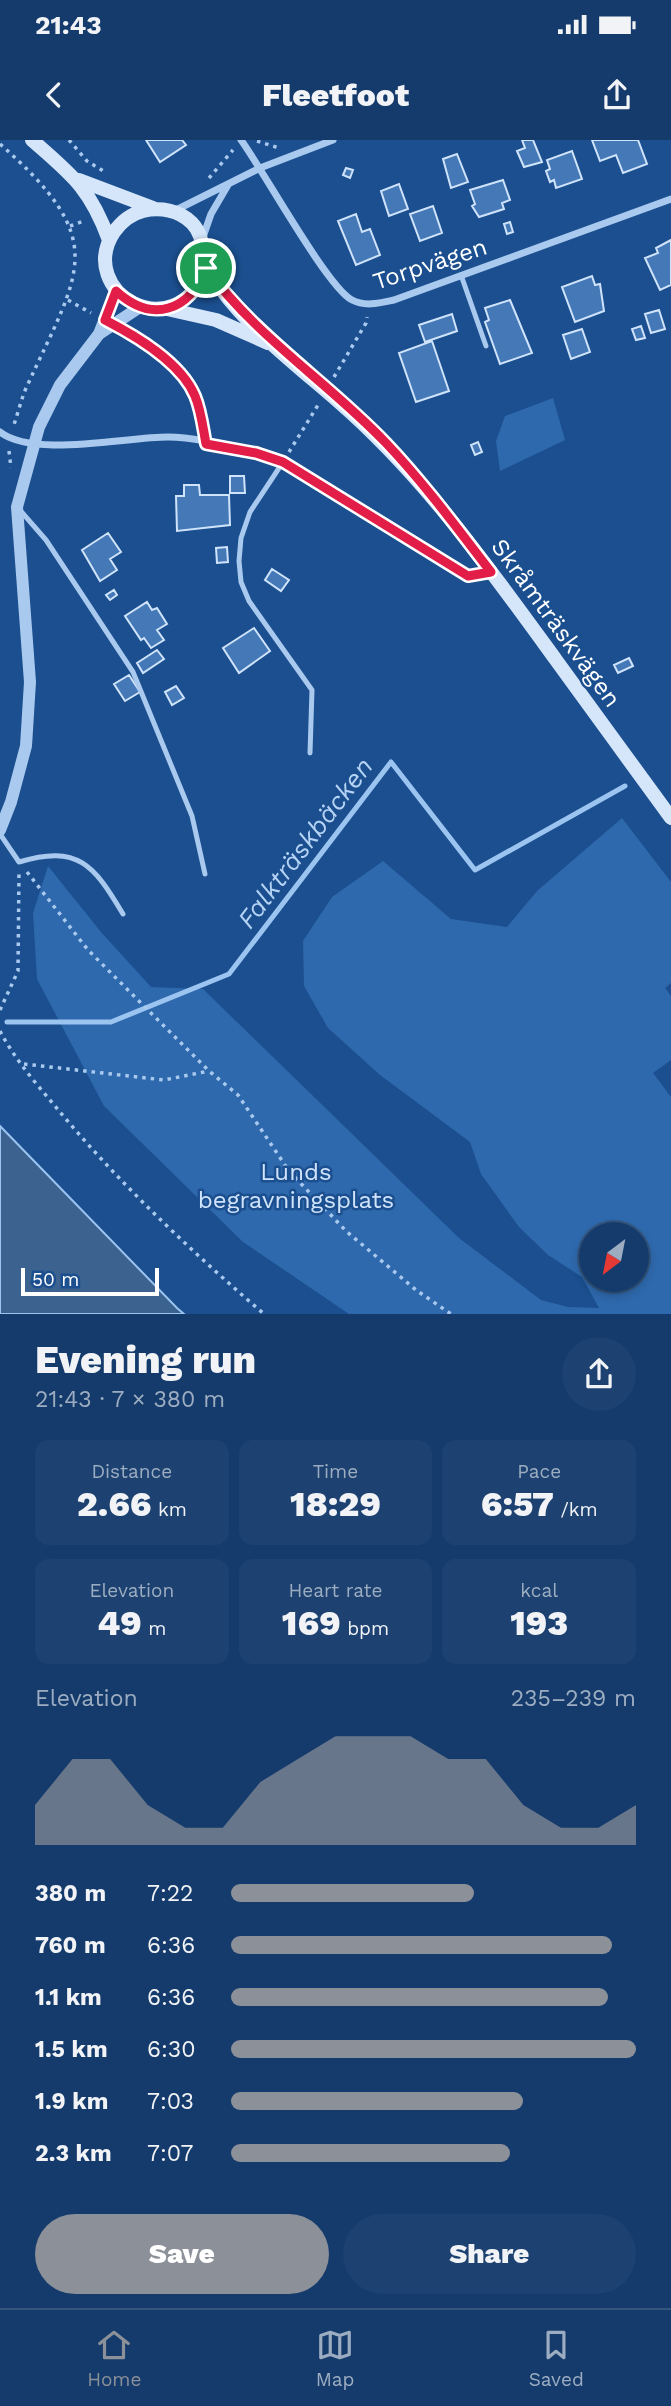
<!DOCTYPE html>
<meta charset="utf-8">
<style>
:root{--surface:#143b6b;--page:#1d4271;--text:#f1f3f6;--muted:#9dadc1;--line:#33557e;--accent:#8c9099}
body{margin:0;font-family:"Work Sans",sans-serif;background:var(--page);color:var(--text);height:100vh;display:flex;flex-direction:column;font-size:26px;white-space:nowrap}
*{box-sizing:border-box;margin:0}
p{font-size:23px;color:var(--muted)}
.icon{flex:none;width:38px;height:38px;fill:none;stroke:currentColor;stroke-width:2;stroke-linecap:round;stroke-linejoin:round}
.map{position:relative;height:1174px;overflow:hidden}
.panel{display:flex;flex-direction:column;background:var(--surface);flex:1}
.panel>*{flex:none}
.needle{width:46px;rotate:212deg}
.buttons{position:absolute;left:579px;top:1082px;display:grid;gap:14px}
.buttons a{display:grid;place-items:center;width:70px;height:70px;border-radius:50%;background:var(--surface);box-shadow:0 4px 10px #0003,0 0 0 2px var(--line);font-size:35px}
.scale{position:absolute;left:21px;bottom:18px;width:138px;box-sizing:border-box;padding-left:7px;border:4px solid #fff;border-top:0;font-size:19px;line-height:24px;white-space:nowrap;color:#fff;-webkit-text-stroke:5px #1b4f8f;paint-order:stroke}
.pin{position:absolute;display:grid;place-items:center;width:60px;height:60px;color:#fff;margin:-30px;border:4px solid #fff;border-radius:50%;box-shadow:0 2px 7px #0007}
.round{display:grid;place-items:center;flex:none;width:74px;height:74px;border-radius:37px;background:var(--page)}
.overview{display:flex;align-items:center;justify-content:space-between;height:119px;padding:0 35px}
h1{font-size:38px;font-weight:800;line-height:52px}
.figures{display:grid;grid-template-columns:repeat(3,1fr);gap:10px;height:119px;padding:7px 35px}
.figures div{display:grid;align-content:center;border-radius:14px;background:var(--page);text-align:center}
.figures b{font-size:35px;font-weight:800}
.figures small{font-size:19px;font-weight:400}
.figures p{font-size:19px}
.chart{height:196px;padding:14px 35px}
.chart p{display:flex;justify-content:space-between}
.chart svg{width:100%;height:126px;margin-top:7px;fill:var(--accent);opacity:.7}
.cta{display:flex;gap:14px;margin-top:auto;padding:14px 35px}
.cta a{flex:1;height:80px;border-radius:42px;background:var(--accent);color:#fff;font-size:28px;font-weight:800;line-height:80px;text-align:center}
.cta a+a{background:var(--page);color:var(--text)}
ul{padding:0 35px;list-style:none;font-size:23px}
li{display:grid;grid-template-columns:112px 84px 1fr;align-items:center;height:52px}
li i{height:18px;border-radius:9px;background:var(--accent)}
.status{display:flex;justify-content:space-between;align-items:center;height:49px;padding:0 35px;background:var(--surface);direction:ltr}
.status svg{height:19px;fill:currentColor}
header{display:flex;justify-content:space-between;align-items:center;height:91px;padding:0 35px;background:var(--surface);font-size:32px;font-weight:800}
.menu{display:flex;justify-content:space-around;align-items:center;height:98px;border-top:2px solid var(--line);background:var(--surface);font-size:19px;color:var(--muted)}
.menu a{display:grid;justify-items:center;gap:4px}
.menu .selected{color:var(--accent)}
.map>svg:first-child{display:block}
.green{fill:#2e69ad;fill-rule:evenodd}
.water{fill:#3c6290;stroke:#9cc4f0;stroke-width:2}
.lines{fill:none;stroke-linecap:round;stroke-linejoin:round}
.stream{stroke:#9cc4f0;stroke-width:5}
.building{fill:#4478b7;stroke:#cfe3fa;stroke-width:2}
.path{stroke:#a9c9ee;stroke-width:3.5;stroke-dasharray:3.5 5;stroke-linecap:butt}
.service{stroke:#a9c9ee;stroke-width:5}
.minor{stroke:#a9c9ee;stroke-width:7}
.tertiary{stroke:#a9c9ee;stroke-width:12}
.secondary{stroke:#d6e6fa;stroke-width:14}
.route-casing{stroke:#fff;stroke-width:14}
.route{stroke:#e11d48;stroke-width:9}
.labels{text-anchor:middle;stroke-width:5;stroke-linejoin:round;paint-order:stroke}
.street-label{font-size:24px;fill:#fff;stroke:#1b4f8f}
.park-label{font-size:24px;fill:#cfe3fa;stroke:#1b4f8f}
.water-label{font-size:26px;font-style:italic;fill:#b5d3f5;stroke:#1b4f8f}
</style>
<div class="status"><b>21:43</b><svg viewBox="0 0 49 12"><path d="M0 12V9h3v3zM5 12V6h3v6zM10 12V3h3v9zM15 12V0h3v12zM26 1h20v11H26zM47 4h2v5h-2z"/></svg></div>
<header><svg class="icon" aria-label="back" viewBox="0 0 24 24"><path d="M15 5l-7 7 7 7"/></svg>Fleetfoot<svg class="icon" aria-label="share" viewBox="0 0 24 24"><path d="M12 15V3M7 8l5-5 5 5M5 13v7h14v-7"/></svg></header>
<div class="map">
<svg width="671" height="1174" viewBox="0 0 671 1174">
<rect width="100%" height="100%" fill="#1b4f8f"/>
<path class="green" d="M553,258L565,300L500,331L496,301L505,276Z
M622,678L671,742V843L665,848L671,856V920L653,933L671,957V1174H349L243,1102L104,966L37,839L33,773L48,726L101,792L151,847L203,849L459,1098L541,1160L568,1167L599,1168L582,1137L548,1115L519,1087L481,1034L470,1002L380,935L328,888L304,846L303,801L332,757L383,721L451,779L507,787L537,751ZM592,1094H637V1139H592Z"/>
<path class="water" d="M0,986L177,1168L184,1174H0Z"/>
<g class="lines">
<path class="stream" d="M7,882H111L229,834L391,622L475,730L625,646"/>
</g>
<path class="building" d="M146,0H182L186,5L160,22Z
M522,0H533L542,22L524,27L517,11L525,8Z
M592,0H638L647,24L623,33L616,15L600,21Z
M572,11L582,39L556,48L554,40L550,42L546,31L550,29L547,20Z
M457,14L468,42L451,48L443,19Z
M346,28L353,30L350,38L343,35Z
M503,40L510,60L502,63L504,69L479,77L472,66L475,64L470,50Z
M399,44L408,69L389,76L381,51Z
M433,66L442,93L420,101L410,74Z
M356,74L362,92L370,89L380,115L356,125L338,81Z
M510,82L513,92L507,94L504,84Z
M671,100V145L660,150L645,118L658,113L656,108Z
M592,136L595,145L600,144L604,171L575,182L562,147Z
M510,160L532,213L500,224L485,182L489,180L485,168Z
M659,170L665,189L651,193L645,174Z
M452,174L457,191L425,202L419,185Z
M641,186L645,198L636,200L632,189Z
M582,189L590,212L571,219L563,195Z
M432,201L449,251L416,262L399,213Z
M478,302L482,312L475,315L471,305Z
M230,336H244L245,353H230Z
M184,345H199L200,355H229L230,385L177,391L176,356H184Z
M108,393L121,412L110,419L117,430L100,441L82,410Z
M227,407L228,422L217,423L216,408Z
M272,429L289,440L281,451L265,440Z
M114,450L117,455L110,460L106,455Z
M147,462L152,470L157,468L167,484L157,490L164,500L151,508L144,498L141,500L125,476Z
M254,488L270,511L239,533L223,508Z
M157,510L164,519L143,533L137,523Z
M629,518L633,526L618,533L614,525Z
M129,535L140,552L125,561L114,544Z
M176,546L184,558L172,565L165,552Z"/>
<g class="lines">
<path class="path" d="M69,0L87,21L105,32
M257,1L279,8
M0,4C110,101 81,129 27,246C21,259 18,274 13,287
M209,38L233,10
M70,86L84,81
M68,160L91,173
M125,193C171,224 189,231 203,288
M334,237L366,183L367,177
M9,311L11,328
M289,312L318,265
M27,732L88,810L209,931L238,955L289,1031L346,1091L416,1150L451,1174
M0,870L18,831L19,732
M0,891C15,920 39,947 60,972C121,1045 192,1112 264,1174
M24,924L164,940L209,931"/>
<path class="service" d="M461,135L486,206
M283,322L250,372L241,398L239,421L241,442L249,461L312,550L310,613
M19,369L46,400L133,532L192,676L205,734
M0,694L19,722C78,704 94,725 123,774"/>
<path class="minor" d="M241,0C263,30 327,147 352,160C365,167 380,163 394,160L671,59
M174,71L260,28L333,0
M203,97L211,74L228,45
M0,292C33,318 125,297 168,297C200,297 252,312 283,322L468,436L491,432"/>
<path class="tertiary" d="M99,194L140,167
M0,690L11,662L26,606L30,542L17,367L39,287L60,245L99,194L116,151"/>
<path class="secondary" d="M32,0C72,35 90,48 109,100
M79,40L153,68
M207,128C175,210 75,152 114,92C121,82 131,74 143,71C160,67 179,70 192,83C205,97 201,111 206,127C209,134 217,142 221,149C253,192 299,227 339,262C424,336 490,429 556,520C594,573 633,625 671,678
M167,169L216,180L268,203"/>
</g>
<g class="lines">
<g class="route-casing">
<path id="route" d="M206,128C256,197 328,242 386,303C424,343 457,388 491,432L468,436L283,322L256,313L206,304C203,288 201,270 195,256C181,222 136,196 105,180L116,151C152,184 190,171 206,128Z"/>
</g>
<use href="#route" class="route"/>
</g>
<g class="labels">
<g class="street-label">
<text transform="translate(430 124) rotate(-18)" y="8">Torpvägen</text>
<text transform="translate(556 483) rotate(54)" y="8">Skråmträskvägen</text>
</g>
<g class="park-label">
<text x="296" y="1040">Lunds<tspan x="296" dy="28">begravningsplats</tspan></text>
</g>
<g class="water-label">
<text transform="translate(305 703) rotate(-53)" y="9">Falkträskbäcken</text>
</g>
</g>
</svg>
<div class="buttons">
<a><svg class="needle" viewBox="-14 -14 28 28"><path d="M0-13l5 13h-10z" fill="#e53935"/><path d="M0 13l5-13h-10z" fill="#9dadc1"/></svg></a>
</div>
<div class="scale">50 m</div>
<div class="pin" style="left:206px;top:128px;background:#1e9e55"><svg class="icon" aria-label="arrive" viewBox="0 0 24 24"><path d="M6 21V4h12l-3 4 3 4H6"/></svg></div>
</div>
<section class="panel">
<div class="overview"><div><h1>Evening run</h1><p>21:43 · 7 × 380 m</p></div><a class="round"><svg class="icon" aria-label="share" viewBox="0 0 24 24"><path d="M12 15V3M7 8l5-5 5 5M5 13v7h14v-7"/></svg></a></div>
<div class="figures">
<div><p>Distance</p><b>2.66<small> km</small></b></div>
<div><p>Time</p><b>18:29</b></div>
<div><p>Pace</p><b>6:57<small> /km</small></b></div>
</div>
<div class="figures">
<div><p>Elevation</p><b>49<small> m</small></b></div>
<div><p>Heart rate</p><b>169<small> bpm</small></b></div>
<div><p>kcal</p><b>193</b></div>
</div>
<div class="chart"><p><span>Elevation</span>235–239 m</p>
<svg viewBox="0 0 160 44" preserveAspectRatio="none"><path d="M0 44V30L10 14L20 14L30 30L40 38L50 38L60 22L70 14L80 6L90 6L100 6L110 14L120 14L130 30L140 38L150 38L160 30V44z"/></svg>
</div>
<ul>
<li><b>380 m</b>7:22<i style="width:60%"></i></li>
<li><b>760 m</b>6:36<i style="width:94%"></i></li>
<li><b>1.1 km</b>6:36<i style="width:93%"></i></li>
<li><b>1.5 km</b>6:30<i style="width:100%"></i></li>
<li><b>1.9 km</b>7:03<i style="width:72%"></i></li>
<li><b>2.3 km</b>7:07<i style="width:69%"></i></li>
</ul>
<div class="cta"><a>Save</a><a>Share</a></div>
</section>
<nav class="menu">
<a class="selected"><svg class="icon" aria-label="home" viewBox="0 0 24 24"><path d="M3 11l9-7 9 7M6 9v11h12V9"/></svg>Home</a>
<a><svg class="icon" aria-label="map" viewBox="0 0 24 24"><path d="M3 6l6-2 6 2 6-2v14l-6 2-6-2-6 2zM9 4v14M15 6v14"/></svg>Map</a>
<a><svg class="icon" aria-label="saved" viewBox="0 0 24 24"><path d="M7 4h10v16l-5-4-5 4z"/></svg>Saved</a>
</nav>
